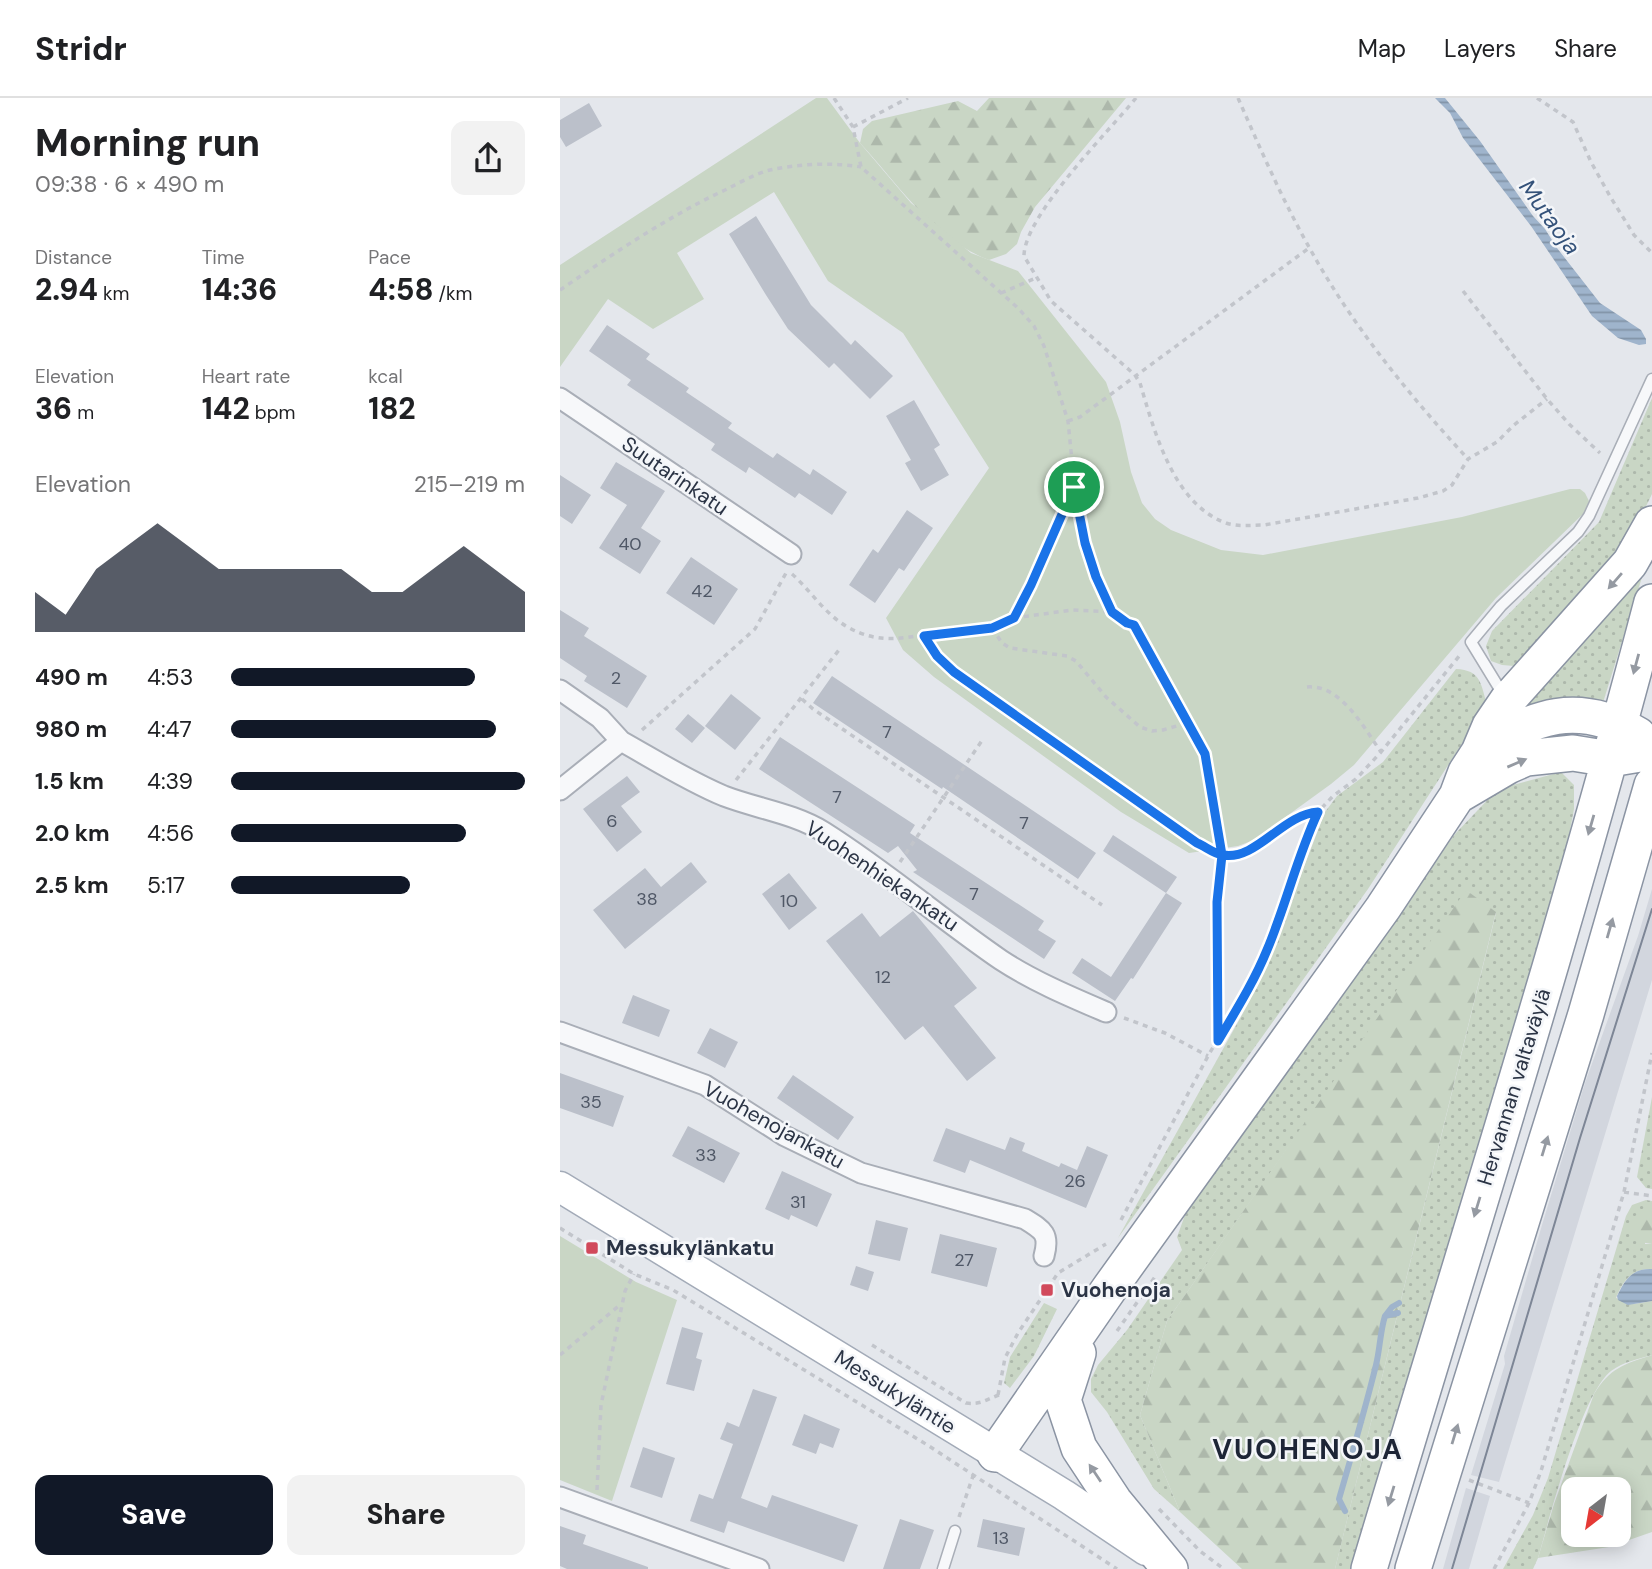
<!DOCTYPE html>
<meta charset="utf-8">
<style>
:root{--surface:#fff;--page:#f2f2f2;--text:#202124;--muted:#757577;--line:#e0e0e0;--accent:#111827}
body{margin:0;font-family:"DM Sans",sans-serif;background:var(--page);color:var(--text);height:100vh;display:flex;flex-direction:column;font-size:26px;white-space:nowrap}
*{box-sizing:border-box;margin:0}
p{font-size:23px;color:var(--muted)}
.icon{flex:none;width:38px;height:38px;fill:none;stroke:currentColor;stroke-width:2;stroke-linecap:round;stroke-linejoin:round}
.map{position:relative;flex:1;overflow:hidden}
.panel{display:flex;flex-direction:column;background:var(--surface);width:560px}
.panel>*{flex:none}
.needle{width:46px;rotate:211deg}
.fabs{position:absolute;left:1001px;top:1379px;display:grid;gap:14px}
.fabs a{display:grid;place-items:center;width:70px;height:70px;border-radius:14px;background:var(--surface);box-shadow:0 4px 18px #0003;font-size:35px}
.pin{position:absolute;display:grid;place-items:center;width:60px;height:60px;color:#fff;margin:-30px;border:4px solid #fff;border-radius:50%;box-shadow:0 2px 7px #0007}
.round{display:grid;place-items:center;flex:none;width:74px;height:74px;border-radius:14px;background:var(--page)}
.summary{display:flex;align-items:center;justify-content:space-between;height:119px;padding:0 35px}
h1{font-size:38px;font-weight:800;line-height:52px}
.metrics{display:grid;grid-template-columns:repeat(3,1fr);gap:10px;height:119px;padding:7px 35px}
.metrics div{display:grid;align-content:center}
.metrics b{font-size:30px;font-weight:800}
.metrics small{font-size:19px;font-weight:400}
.metrics p{font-size:19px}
.chart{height:196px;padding:14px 35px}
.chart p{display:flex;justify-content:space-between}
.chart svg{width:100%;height:126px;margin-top:7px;fill:var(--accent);opacity:.7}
.action{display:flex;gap:14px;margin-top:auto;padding:14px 35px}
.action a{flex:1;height:80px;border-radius:14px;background:var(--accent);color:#fff;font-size:28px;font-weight:800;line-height:80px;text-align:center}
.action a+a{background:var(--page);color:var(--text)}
ul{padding:0 35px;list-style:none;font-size:23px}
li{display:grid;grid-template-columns:112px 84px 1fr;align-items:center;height:52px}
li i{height:18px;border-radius:9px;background:var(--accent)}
header{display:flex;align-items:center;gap:42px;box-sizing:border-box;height:98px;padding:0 35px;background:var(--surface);border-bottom:2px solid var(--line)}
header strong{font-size:33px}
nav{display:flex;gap:38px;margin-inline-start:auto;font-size:24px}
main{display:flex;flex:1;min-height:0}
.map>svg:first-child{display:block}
.built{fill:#d2d6de}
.grass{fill:url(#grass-dots)}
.forest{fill:url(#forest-firs);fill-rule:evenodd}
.park{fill:#c9d6c5}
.water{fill:url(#water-rules)}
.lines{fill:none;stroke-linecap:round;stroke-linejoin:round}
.stream{stroke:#9fb4cc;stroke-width:6}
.building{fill:#bbc0ca}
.lane-casing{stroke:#a9aeb7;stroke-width:13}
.street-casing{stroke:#a9aeb7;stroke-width:23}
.primary-casing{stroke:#a3abb8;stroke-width:33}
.highway-casing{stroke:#8b94a3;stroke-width:38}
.path{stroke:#c2c5cb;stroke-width:3.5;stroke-dasharray:5 5;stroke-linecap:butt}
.lane{stroke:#f7f8fa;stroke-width:10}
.street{stroke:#f7f8fa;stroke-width:19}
.primary{stroke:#fff;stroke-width:30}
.highway{stroke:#fff;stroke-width:35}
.tram{stroke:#7d8696;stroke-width:2}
.oneway{fill:#959aa2}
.route-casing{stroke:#fff;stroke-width:14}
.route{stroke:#1a73e8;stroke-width:9}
.poi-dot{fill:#d1495b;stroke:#f4f6f9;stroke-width:2.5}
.labels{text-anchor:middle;stroke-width:5;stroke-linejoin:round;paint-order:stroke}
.number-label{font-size:18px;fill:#4f5766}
.street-label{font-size:21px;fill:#2b3445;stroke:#f4f6f9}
.poi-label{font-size:21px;font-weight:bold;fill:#2b3445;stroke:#f4f6f9;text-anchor:start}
.water-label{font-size:23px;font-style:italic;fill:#34527a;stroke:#f4f6f9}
.district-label{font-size:28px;font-weight:bold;letter-spacing:2px;fill:#1d2536;stroke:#f4f6f9}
</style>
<header>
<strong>Stridr</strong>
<nav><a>Map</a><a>Layers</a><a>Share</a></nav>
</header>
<main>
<section class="panel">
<div class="summary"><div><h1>Morning run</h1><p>09:38 · 6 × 490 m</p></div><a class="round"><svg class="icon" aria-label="share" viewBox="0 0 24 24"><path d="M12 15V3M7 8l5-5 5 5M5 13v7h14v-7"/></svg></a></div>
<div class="metrics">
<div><p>Distance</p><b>2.94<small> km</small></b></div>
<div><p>Time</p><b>14:36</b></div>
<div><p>Pace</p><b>4:58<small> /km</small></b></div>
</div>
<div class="metrics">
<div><p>Elevation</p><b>36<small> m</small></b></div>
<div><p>Heart rate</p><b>142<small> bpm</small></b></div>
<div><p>kcal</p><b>182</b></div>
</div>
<div class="chart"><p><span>Elevation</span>215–219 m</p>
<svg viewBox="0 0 160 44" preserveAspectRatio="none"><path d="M0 44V30L10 38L20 22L30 14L40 6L50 14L60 22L70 22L80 22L90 22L100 22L110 30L120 30L130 22L140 14L150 22L160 30V44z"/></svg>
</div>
<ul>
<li><b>490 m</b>4:53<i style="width:83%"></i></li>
<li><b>980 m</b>4:47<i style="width:90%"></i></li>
<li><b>1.5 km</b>4:39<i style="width:100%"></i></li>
<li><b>2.0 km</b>4:56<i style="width:80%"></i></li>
<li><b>2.5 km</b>5:17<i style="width:61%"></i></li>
</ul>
<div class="action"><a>Save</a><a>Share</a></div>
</section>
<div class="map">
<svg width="1092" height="1471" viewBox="0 0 1092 1471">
<defs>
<pattern id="grass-dots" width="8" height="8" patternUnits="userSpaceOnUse" patternTransform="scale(1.75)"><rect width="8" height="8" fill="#c9d6c5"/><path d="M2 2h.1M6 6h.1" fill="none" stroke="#adb8ab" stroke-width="1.8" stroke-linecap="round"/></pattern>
<pattern id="forest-firs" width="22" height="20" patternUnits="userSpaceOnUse" patternTransform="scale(1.75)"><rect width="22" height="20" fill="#c9d6c5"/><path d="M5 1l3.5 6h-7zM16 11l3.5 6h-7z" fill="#adb8ab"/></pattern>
<pattern id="water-rules" width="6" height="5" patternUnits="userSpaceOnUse" patternTransform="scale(1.75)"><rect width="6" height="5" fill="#9fb4cc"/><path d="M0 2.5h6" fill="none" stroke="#8293a7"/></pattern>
</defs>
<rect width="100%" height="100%" fill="#e4e7ec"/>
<path class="built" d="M1092,791V882L939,1384L911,1377L945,1266L944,1258L982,1127L1025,985L1078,838Z
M906,1390L930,1398L909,1471H883Z"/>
<path class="grass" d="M1092,300V396L1070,441L987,537L954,568L942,567L931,563L926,548L932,533L1039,424Z
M1088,460L1041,611L955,605Z
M896,571C921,572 921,586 927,607L808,791L558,1140L688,906L707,865L765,714L777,698L823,664Z
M1001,674L1014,687V711L1002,775L792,1471H775L936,815L907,793L607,1223L580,1317L620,1414L594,1391L547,1314L531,1294V1281L538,1267L567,1232L622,1152L617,1139L629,1106L895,736L938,691Z
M1092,999V1091L1086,1090L1077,1079Z
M1086,1102L1092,1103V1109H1086L1085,1146H1092V1171C1072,1170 1063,1183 1056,1200L1074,1206L1092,1203V1257C1078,1261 1063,1264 1051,1273C1021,1297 990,1419 978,1460L973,1471H943L973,1417L988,1380L1066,1118L1072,1107Z
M484,1205L497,1211L474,1258L450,1290L444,1285L450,1259Z"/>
<path class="forest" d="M429,0H566L475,109L461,134L457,146L446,156L429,162C373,141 339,87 300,45L303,31L312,23L398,3L417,13Z
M906,792L936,814L775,1471H682L620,1414L580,1317L607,1223Z
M1086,1109H1092V1146L1080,1144L1071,1132L1074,1119Z
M1092,1257V1434L1049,1449L978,1460L994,1406L1034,1296C1050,1270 1064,1266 1092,1257ZM1013,1391H1059V1437H1013Z"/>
<path class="park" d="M256,0H267L300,45L351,105L411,155L458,173L546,284L560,324L571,374L582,405L595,421L611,432L661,452L703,457L902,419L1010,391H1020L1025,395L1029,403L1024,415L936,500L794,667L771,686L694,742L678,748L629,755L561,714L374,579L343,552L326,520L429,370L343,235L268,183L214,94L117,155L144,201L93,231L48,201L0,269V167Z
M0,1138L76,1184L117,1202L52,1403L0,1382Z"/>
<path class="water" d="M875,0H885L920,43L973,118L985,131L997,150L1040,205L1081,232L1086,241V246L1079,247L1058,240L1032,218L971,128L903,40L890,15Z
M1092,1171V1203L1068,1207L1058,1202L1057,1198C1065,1182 1072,1170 1092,1171Z"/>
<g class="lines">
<path class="stream" d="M825,1218L832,1209L839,1205
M785,1413L779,1401C792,1356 805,1312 816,1267C820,1251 820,1234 825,1218L838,1215"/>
</g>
<path class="building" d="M29,5L42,28L6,49L0,39V22Z
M196,118L251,207L291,247L295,242L333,278L310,301L274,265L269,270L228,231L206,197L169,136Z
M47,227L90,256L86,261L129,290L126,294L172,325L168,330L213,360L217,355L250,377L253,371L287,394L272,417L239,395L235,400L189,369L186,375L151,352L155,346L67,287L71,282L29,253Z
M354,302L380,347L374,351L389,377L361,393L345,365L351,362L326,318Z
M56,364L105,393L81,430L101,443L80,476L39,450L67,407L40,390Z
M0,377L31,397L12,426L0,418Z
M347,412L373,430L344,473L339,470L315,505L289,487L313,451L318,455Z
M131,459L178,491L154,527L106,495Z
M0,512L29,530L24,538L87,578L67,610L24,583L27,578L0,560Z
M272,578L536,755L518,781L383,689L382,691L253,605Z
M171,596L201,620L175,652L145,628Z
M128,616L145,630L132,645L115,631Z
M220,639L355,727L350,735L484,823L478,832L496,843L484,861L353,774L357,772L338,748L328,755L199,671Z
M67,678L80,694L61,708L82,734L57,754L23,711Z
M553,737L617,779L606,795L543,753Z
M131,764L147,784L65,851L33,812L85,770L101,789Z
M229,775L257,810L229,832L202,796Z
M606,795L622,805L573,881L571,880L555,903L512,875L522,860L551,879Z
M353,813L417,890L394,908L436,960L407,983L363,928L345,942L266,843L302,815L320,839Z
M73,897L110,912L99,939L62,925Z
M150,930L178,944L165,970L137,955Z
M0,975L64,998L53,1029L0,1010Z
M233,977L294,1019L278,1042L217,1000Z
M128,1028L180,1055L164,1085L112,1058Z
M386,1030L445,1052L450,1039L465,1045L462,1053L499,1069L501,1065L517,1072L527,1048L548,1057L526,1110L410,1062L405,1075L373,1063Z
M222,1073L272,1096L257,1129L231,1117L229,1122L205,1111Z
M316,1122L348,1130L340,1163L308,1156Z
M380,1136L437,1150L427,1189L371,1175Z
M296,1168L314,1174L308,1193L290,1187Z
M122,1229L143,1235L136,1260L142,1262L134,1293L106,1286Z
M193,1291L217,1299L181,1400L207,1410L212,1397L298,1427L284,1464L168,1423L164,1435L130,1423L139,1396L153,1401L173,1346L160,1341L167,1324L179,1329Z
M244,1316L280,1331L273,1350L260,1345L256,1356L232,1347Z
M83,1349L115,1360L102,1400L70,1389Z
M340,1421L374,1432L360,1471H323Z
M423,1421L465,1430L459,1458L417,1449Z
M0,1428L26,1437L23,1446L88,1469V1471H7L0,1468Z"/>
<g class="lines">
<g class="lane-casing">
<path id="lane" d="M944,598L911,544L941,508L1018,434L1029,418L1092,281
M383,1471L395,1433"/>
</g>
<g class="street-casing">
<path id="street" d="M0,300L231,456
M0,592L40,620L61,643
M0,692L61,643C95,662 128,683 164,698C198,711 233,715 264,734C326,773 381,821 441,862C473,883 511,899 546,914
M0,934L145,987L225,1038L301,1075L465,1121C483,1132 490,1136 484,1158
M0,1399L199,1471"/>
</g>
<g class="primary-casing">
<path id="primary" d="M0,1089L504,1397L586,1452"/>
</g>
<g class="highway-casing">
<path id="highway" d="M919,654C973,617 1019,602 1078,637
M897,698L948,668L966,660L1013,655L1050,661L1092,654
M518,1255L503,1302L519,1350L554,1403L610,1471
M435,1356L549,1191L823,810L897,698L906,674L919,654L930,628L947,603L1070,465L1092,426
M809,1471C905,1149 1007,829 1092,504
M853,1471L1026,916L1092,687"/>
</g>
<path class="path" d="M274,0L293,29L301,69L459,211L474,228L484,248L508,323L517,413L536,479L552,514L567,525L574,527L645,656L662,757L657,804L658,943
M576,0C549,33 464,118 464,158L491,203L575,277L580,285C594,332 613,406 666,425C678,429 691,427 704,427L858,400L883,393L892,387L908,361L937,344L954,327L987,301
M678,0C700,50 722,101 749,149C791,226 849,297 908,361
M977,0L1013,24L1031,64L1051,100L1074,137L1092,155
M293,29L348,0
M0,192C53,156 107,119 165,92C179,85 195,76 210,72C239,66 272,64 301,69
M903,193L987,301L1009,326L1040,355
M441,195L476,180
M508,323L520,319L749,150
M232,476C250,492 264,515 286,528C321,549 348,538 385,534C405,532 425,532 444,526L454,520L471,487L513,391
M454,520L512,512L552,514
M432,530L442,545L450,550L507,558L516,563L546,599L580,629L592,633L603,632L627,625
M364,538L377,558L394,574L637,745C645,749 654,756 663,757C696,764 723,715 758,714
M747,589C781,586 804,630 821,654
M242,601L253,611L542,807
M82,632L195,531L226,475
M176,682L279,552
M340,764L423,641
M564,920L605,935L648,958
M1064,1094L1092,1098
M561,1122L648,958L697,874L708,849L741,750L758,714L773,698L796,681L821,654L900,557
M0,1130L74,1176L113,1192L369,1348L557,1471
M557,1233L597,1176
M312,1247L406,1305C421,1307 427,1301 439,1297
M0,1257L61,1206
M438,1297L445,1260L458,1235L498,1175L546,1146
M909,1382L969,1405
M37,1392L41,1307L65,1193L74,1176
M599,1411L640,1453L664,1471
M399,1419L413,1378
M934,1471L969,1405L981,1373L1064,1094L1092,955"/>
<use href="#lane" class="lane"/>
<use href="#street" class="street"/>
<use href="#primary" class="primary"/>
<use href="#highway" class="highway"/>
<path class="tram" d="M892,1471L1020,1040L1092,811"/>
</g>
<defs><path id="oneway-solid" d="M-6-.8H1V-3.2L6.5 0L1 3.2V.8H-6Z" transform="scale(1.75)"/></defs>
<g class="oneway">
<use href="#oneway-solid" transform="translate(1055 483) rotate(131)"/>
<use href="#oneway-solid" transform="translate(1076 566) rotate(105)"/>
<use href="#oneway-solid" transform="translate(957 665) rotate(-23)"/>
<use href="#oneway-solid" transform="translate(1031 727) rotate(106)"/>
<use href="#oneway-solid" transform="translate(1050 830) rotate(-74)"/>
<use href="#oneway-solid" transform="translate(985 1048) rotate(-73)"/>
<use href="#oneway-solid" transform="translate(917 1109) rotate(107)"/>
<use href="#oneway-solid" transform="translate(895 1336) rotate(-73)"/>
<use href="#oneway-solid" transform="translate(535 1375) rotate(-124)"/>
<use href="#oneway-solid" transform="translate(831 1398) rotate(107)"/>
</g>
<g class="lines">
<g class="route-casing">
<path id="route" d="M514,389L525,445L536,479L552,514L567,525L574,527L645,656L662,757L657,804L658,943C675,914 694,884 707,852C726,807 737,759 758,714C723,716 696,763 663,757C654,756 645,748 637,745L394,574L377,558L364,538L432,530L454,520L471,487L514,389"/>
</g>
<use href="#route" class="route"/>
</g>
<g class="poi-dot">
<rect x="25" y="1143" width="14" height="14" rx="3.5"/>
<rect x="480" y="1185" width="14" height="14" rx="3.5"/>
</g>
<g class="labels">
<g class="number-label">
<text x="70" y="452">40</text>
<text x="142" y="499">42</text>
<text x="56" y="586">2</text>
<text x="327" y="640">7</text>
<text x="277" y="705">7</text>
<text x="52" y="729">6</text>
<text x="464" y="731">7</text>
<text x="414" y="802">7</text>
<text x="87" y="807">38</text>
<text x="229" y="809">10</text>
<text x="323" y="885">12</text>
<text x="31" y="1010">35</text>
<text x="146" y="1063">33</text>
<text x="515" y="1089">26</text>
<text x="238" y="1110">31</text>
<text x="404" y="1168">27</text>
<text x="441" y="1446">13</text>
</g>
<g class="street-label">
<text transform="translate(115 378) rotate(34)" y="7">Suutarinkatu</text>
<text transform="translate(322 778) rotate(34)" y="7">Vuohenhiekankatu</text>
<text transform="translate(954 989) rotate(-73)" y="7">Hervannan valtaväylä</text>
<text transform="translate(214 1027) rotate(29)" y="7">Vuohenojankatu</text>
<text transform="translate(335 1294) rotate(32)" y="7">Messukyläntie</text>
</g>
<g class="poi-label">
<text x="46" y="1157">Messukylänkatu</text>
<text x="501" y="1199">Vuohenoja</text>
</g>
<g class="water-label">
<text transform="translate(990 119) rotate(54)" y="8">Mutaoja</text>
</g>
<g class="district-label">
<text x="748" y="1361">VUOHENOJA</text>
</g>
</g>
</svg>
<div class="fabs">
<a><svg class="needle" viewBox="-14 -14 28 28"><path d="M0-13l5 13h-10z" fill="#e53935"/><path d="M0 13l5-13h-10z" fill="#757577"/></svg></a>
</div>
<div class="pin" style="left:514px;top:389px;background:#1e9e55"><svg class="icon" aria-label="arrive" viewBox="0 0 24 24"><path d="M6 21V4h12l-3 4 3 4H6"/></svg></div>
</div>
</main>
